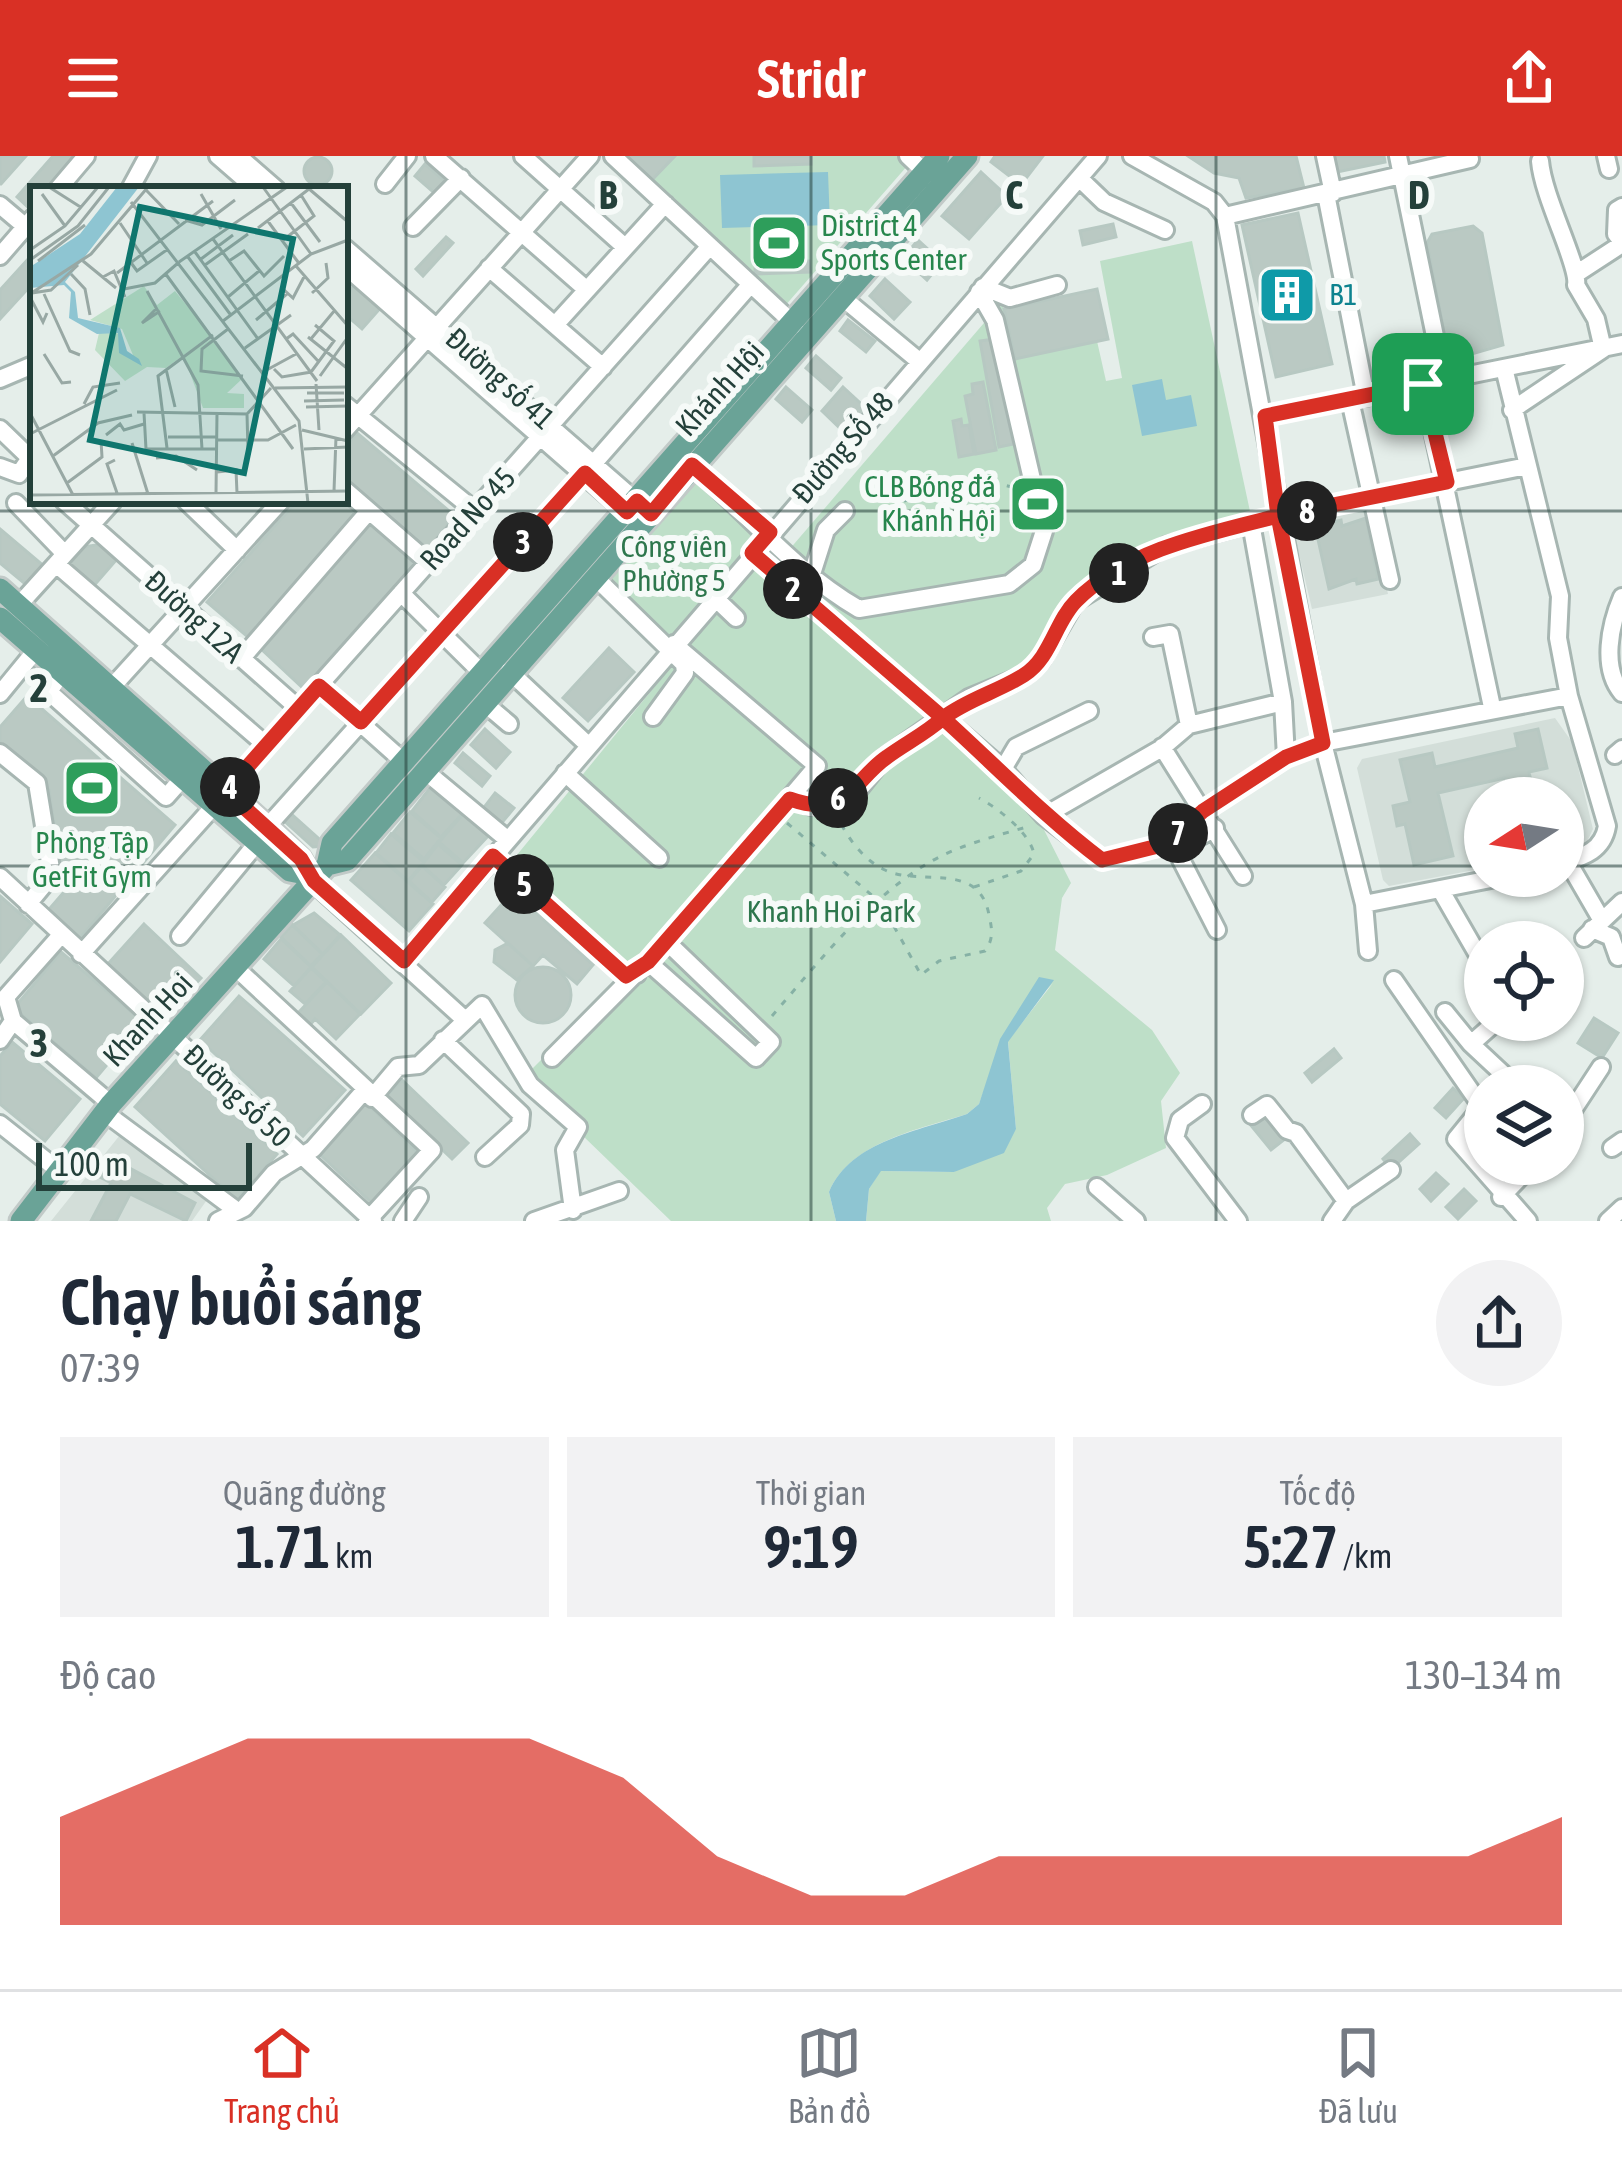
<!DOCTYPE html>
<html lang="vi">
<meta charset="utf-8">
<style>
:root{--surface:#fff;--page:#f2f2f3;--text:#1f2937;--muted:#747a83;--line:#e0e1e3;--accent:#d93025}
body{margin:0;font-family:"Asap Condensed",sans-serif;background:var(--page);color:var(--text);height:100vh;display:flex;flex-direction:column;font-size:45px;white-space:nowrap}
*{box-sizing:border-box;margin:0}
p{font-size:39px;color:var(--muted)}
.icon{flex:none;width:66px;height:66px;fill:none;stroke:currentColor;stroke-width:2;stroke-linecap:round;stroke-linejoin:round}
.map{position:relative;height:1065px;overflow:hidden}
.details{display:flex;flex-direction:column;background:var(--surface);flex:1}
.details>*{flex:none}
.needle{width:78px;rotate:258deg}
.buttons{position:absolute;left:1464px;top:621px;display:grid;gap:24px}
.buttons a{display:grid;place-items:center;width:120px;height:120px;border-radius:50%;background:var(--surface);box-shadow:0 3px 9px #0004;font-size:60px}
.scale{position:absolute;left:36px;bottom:30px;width:216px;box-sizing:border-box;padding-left:12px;border:6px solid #24403a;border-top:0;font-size:33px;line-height:42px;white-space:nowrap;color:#24403a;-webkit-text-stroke:9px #f6faf8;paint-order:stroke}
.pin{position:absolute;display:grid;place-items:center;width:102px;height:102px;color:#fff;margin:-51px;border-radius:24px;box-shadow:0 6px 18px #0006}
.km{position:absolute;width:60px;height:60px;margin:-30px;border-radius:50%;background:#222;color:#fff;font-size:33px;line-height:60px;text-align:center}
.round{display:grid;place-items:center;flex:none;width:126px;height:126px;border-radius:63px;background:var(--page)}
.head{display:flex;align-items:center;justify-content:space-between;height:204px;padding:0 60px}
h1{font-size:66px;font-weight:600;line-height:90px}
.figures{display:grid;grid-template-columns:repeat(3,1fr);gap:18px;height:204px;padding:12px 60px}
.figures div{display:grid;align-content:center;border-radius:0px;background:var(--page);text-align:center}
.figures b{font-size:60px;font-weight:600}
.figures small{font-size:33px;font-weight:400}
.figures p{font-size:33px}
.chart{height:336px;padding:24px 60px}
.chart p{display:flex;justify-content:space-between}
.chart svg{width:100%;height:216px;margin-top:12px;fill:var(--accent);opacity:.7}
header{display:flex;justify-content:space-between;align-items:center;height:156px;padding:0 60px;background:var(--accent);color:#fff;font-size:54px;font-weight:600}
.dock{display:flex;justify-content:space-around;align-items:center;height:168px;border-top:3px solid var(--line);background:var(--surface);font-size:33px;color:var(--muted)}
.dock a{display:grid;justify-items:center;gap:6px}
.dock .on{color:var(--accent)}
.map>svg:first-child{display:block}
.built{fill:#d3ded9}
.green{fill:#bedfc8}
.water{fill:#8ec5d2}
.building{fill:#bac9c3;stroke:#b7c8c2;stroke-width:3}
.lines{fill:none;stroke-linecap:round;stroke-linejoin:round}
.minor-casing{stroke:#a7b6b2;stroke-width:22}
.major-casing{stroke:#c2cac8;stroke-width:27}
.path{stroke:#86b1a5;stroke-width:3;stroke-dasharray:6 9;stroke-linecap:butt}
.minor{stroke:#fff;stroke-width:16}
.major{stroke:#6aa397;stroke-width:21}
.route-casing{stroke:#fff;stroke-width:24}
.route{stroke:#d93025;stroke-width:15}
.grid{fill:none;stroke:#24403a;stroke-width:3;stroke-opacity:0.55}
.labels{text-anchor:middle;stroke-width:12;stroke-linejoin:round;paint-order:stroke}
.leisure-label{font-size:30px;fill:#27864d;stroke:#f6faf8;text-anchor:start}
.culture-label{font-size:30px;fill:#0d838f;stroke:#f6faf8;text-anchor:start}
.street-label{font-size:30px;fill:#24403a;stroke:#f6faf8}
.park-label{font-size:30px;fill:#2e774d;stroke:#f6faf8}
.inset-road{fill:none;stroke:#98a8a4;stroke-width:3}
.view{fill:#0f766e;fill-opacity:0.15;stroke:#0f766e;stroke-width:6}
.inset-edge{fill:none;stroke:#24403a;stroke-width:6}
.grid-label{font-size:39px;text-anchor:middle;font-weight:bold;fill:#24403a;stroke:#f6faf8;stroke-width:12;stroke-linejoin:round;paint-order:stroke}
</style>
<header><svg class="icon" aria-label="menu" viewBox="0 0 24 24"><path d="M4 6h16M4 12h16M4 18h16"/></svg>Stridr<svg class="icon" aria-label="share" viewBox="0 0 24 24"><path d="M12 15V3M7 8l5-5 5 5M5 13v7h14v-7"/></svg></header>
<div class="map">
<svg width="1622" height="1065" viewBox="0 0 1622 1065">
<rect width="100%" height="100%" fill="#e5eeea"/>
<path class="built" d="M1360,352L1370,359L1388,438L1312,453L1294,377L1303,364Z
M1555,562L1572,586L1593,673L1585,690L1563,698V642H1485V712L1389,730L1383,724L1357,612L1362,603Z
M124,974L209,1041L192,1065H51Z"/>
<path class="green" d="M627,0H897L908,9L784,151Z
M1192,85L1251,360L1157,391L1081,430L1033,507L940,558L782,402L1002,146L1013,203L1097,185L1106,225L1122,222L1100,105Z
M689,316L763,378L673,485L601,419Z
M755,408L1040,666L1071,727L1062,742L1055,794L1152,874L1180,917L1161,945L1166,992L1107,1019L1065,1028L1047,1052L1051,1065H866L869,1033L880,1015L954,1016L1016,973L1008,885L1053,827L1005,876L979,948L967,958C920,973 850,986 829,1036L836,1065H671L523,922L631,814L512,711V705Z"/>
<path class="water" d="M828,16L830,69L722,72L720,19Z
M1162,223L1166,244L1191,239L1197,270L1142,280L1132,229Z
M1039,821L1054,824L1008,886L1016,973L1004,997L954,1016L881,1015L869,1033L866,1065H836L829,1036C851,984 920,975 967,958L979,948L1000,883Z"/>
<path class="building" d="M0,0H26L1,28H0Z
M53,0H78L49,33H33L31,54L17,41Z
M626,0H675L652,24Z
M754,0H811V8L754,10Z
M995,0H1043L1021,29L991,6Z
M1188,0H1296L1304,32L1246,42L1239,22L1214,17Z
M1333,0H1384L1385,6L1337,16Z
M304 15a14 14 0 1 1 28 0a14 14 0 1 1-28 0Z
M425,8L448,28L438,40L415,20Z
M981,16L1007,40L969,83L942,60Z
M1298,57L1332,208L1276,221L1242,69Z
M1113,68L1116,81L1083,89L1080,75Z
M1473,70L1482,77L1503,189L1458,202L1448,196L1427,87L1432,78Z
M446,81L453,87L423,120L416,113Z
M918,84L942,106L927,124L903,102Z
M29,102L33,127L0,163V134Z
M809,105L810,116L755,118V107Z
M885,123L910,146L894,163L870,140Z
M358,125L384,148L362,173L345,158V140Z
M1097,133L1108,183L1015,203L1004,153Z
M848,164L875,185L866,196L840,175Z
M994,183L1013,288L999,291L980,185Z
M816,200L841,222L831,234L806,212Z
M983,226L996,294L976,298L965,240L973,238L972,228Z
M786,231L812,254L802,266L776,243Z
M843,231L869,255L847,279L822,255Z
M961,263L962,270L969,269L974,298L959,301L953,265Z
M357,277L455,360L427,395L345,324V291Z
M345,339L361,353L249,482L207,446L297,345H345Z
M1366,362L1378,423L1357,428L1356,423L1329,433L1315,370L1341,364L1342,370Z
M370,364L418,406L305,534L261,493Z
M0,373L45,411L29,431L0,407Z
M102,388L118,402L90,434L66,412L84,391Z
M609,492L634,516L588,565L563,542Z
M27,540L175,669L76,787L44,759L64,736L49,634L0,591V571Z
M485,573L510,596L496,612L471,589Z
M1538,573L1547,612L1529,616L1535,642H1510L1505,622L1438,637L1453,700L1414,709L1405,668L1397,670L1393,650L1410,646L1400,604L1432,597L1435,611L1518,592L1515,578Z
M463,597L490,620L482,630L455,607Z
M430,632L462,658L441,681L412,655Z
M495,637L514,652L500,669L482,654Z
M287,654L326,689L325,690L313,691L281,662Z
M410,656L441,682L424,703L393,677Z
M463,658L488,680L463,707L439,686Z
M391,678L424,706L408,725L376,697Z
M438,688L462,709L444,729L422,709Z
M375,697L433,748L409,775L351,724Z
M422,710L445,731L432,746L409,725Z
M513,736L593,809L577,828L543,799L533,810L485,767Z
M0,740L32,768L0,806Z
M314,757L340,779L323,798L293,769Z
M144,768L201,822L164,861L108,808Z
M292,769L322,798L311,810L281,781Z
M341,779L391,827L361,858L312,811Z
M281,783L311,811L294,830L264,803Z
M508,787L533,810L517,824L494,806L495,794Z
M61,796L143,866L96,922L14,852Z
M515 839a28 28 0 1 1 56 0a28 28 0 1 1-56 0Z
M311,812L326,826L305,848L290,835Z
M327,826L360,858L336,883L315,863L310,869L297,858Z
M239,840L345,934L303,980L200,884Z
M1594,862L1618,877L1602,902L1578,887Z
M12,886L80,943L45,985L0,948V900Z
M1334,893L1341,902L1312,926L1305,917Z
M176,905L277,998L237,1044L135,951Z
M402,924L468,987L452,1003L386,940Z
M1453,932L1464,942L1446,962L1435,952Z
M362,943L418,997L372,1047L315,994Z
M1268,952L1290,979L1271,994L1249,967Z
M1410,978L1419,988L1391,1013L1383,1003Z
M107,1000L195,1047L186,1065L130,1038L116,1065H91L111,1027L96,1019Z
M1436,1017L1448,1028L1431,1045L1420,1033Z
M1464,1033L1476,1045L1458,1063L1446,1051Z"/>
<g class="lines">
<g class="minor-casing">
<path id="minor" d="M218,0L256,33
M238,0L276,33
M434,0L587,134
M523,0L625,91
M613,0L795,169
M908,0L925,16
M1132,0L1214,46L1225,60L1323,587L1364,748L1368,795
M1325,0L1333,37
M1398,0L1444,224
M1606,0L1609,13
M1079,22L1104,46L1165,74
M385,28L407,0
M58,33L86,0
M130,33L148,0
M1326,38L1366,241
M0,49L26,71
M1622,51L1617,54L1616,78L1622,86
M1225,60L1470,3
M413,71L461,22
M345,92L651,358
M0,100L33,62
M345,110L632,361
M489,112L603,211
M1579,116L1622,88
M983,131L1010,142L1057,129
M843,142L919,205
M555,169L665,48
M1504,212L1560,440L1558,482L1569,540L1607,670C1603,694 1585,700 1563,707
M0,223L33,209
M1423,228L1492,551
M1350,244L1390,424
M345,249L474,354
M1512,254L1603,193L1596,163L1576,129C1580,110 1543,42 1540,5
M1265,260L1622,188
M0,273L30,302L19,318L0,311
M345,274L590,0
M595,306L751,128
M692,309C748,358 795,416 859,453L1009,428L1033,409L1044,375L995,164L979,136
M345,334L428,406
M64,345L299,553
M186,345L237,394
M16,347L65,398
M1251,367L1283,546L1286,601
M752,397L1003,613L1044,660L1102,704L1165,688L1203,654L1286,601L1323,587L1569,540
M56,408L266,589
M595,421L684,508L685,517L653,561
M811,421L826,374L845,355
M401,437L483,518
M714,441L736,462
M1622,441C1610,469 1601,512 1622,537
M18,450L113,345
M1153,481L1170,478L1189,569
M241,503L369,355
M509,515L588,589
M62,516L49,536L166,641L182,623
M319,530L404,606
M111,532L281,345
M0,538L36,494
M483,546L509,568
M1162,591L1243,720
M0,597L37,627L52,719L28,748
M1615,599L1622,593
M1003,613L1016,591L1089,555
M425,615L508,684
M565,617L659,702
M225,635L710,90
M790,642L811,650L856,637L884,602L969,542L1025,519L1042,503L1075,446L1166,390L1278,360L1527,310
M1044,660L1162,592L1189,569L1283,546
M267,671L585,317
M1215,672L1176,694L1217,774
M493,701L626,820L637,818
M1568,706L1601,763
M0,721L373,1065
M313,726L464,863
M1440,733L1485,811L1476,818L1485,829
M1364,748L1506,720
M1592,773L1611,781L1618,801
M180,780L257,687
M1584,782L1622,746
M81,798L214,650
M404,805L1098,0
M648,806L756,902L771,886L667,786
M236,812L432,994L367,1065
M1394,824L1482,951L1456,983L1528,1065
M1445,856L1471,888
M1498,864L1471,888L1516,930
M13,865L111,948
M0,884L13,865L6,841L61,779
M443,884L521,958L520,969L485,1001
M552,902L667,786L817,610L674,488
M372,942L398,911L419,909L482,849L530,929L578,971L565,994L573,1054
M1202,948L1180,964L1175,982L1238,1065
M104,956L236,1054
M1252,959L1267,949L1287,974L1296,977L1346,1045L1332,1065
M0,968L58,1014
M1563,969L1601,911
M1612,992L1622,985
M1097,1031L1136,1065
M1501,1041L1533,1008
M1346,1045L1391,1014
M218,1065L244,1052L274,1017L313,993L364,935
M403,1065L419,1041
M534,1065L619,1035
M1608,1065L1622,1052"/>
</g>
<g class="major-casing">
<path id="major" d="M0,433L267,671L300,703L313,726
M0,462L290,715L305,718
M327,709L347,704L967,0
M21,1065L111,948L327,709L332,687L939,0"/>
</g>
<path class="path" d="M904,345C940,336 984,318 1019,334
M787,667L881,747L921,819L939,805L985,795C994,783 992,773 989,759C979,704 920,731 885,714C864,704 850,685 840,666
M974,731L1021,715L1034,698C1030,677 998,652 979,642
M772,860C817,808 865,746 925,709C955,690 996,680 1030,670"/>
<use href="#minor" class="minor"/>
<use href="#major" class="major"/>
</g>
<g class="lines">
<g class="route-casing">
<path id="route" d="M1423,228L1265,260L1278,360C1211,377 1128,393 1076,445C1055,466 1051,502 1024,519C997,536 968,543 943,562L752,397L770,376L692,309L651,358L637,345L627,356L585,317L361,566L319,530L226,635L301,703L314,725L404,805L493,700L626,820L648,806L790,643C848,664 853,624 887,601C906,587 925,578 943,562C996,610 1045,661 1102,704L1166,688L1203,655L1286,601L1323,587L1278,360L1447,326L1423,228"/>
</g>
<use href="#route" class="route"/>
</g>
<path class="grid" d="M406,0V1065M811,0V1065M1216,0V1065M0,355H1622M0,710H1485M1563,710H1622"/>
<defs>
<g id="stadium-square" transform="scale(3)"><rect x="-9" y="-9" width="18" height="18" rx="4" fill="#2e9e5b" stroke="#f6faf8"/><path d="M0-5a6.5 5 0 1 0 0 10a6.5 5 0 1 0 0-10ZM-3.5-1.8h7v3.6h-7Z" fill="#fff"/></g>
<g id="building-square" transform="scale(3)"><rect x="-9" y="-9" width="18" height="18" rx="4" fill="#0f9aa8" stroke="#f6faf8"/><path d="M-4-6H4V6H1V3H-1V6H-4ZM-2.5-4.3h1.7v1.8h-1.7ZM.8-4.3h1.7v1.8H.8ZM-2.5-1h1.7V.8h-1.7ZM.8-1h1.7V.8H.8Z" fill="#fff"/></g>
</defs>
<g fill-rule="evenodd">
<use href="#stadium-square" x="779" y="87"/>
<use href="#building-square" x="1287" y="139"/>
<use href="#stadium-square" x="1038" y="348"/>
<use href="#stadium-square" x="92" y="632"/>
</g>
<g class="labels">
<g class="leisure-label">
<text x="821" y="80">District 4<tspan x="821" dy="34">Sports Center</tspan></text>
<text x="996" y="341" text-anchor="end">CLB Bóng đá<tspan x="996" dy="34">Khánh Hội</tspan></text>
<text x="92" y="697" text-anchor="middle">Phòng Tập<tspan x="92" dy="34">GetFit Gym</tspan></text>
</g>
<g class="culture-label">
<text x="1329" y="149">B1</text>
</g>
<g class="street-label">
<text transform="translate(500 223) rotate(42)" y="10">Đường số 41</text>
<text transform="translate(720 233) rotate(-48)" y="10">Khánh Hội</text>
<text transform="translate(843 292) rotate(-49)" y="10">Đường Số 48</text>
<text transform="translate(468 363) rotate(-48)" y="10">Road No 45</text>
<text transform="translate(194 461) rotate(42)" y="10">Đường 12A</text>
<text transform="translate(148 864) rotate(-47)" y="10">Khanh Hoi</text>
<text transform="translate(237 940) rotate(43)" y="10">Đường số 50</text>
</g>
<g class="park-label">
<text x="674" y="401">Công viên<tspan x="674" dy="34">Phường 5</tspan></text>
<text x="831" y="766">Khanh Hoi Park</text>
</g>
</g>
<g transform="translate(30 30)">
<rect width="318" height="318" fill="#e5eeea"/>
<path d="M114,100L127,119L145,105L181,149L136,182L117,181L95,195L65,164L69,147L83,145L90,149L89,167L103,169L92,143L60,134ZM181,153L212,193L197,207L214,208V222H173L154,171Z" fill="#bedfc8"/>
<path d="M87,1H109L35,96L45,106L48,132L90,142L97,165L109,173L112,180L89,167L88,147L67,148L39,132L41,106L34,99L0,102V81L50,48Z" fill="#8ec5d2"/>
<path class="inset-road" d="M19,1L52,22M233,1L281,68M278,2L318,36M116,4L149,38M12,8L35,40M171,8L191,43M101,16L269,235L278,317M261,17L290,56M155,34L172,39L205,14M237,34L268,76M90,37L117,77M228,42L279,3M183,53L287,195M252,55L284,30L271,9M0,64L35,40L68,1M165,66L228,153M158,71L200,128M171,73L203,49M0,74L48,40L79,1M99,74L107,85L138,63M8,75L55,39M53,75L86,102M199,75L214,65L234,90L254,70M149,76L257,1M175,79L218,48M266,80L318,140M87,87L183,15M135,87L263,263M41,88L55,103L60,129M73,91L84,85L95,111M94,103L125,97L148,77M253,103L263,112L275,89M117,105L168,199L172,263M2,107L21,104L48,79M282,107L298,92L296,77M0,108L61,68L118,1M14,108L40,165L50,169M0,111L13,136L17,127M198,111L229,85M127,122L112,137L130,125M226,134L258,107M193,135L281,68L318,54M198,143L172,163L171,185L213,190M278,151L318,183M256,153L263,148L288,175M280,154L305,124M215,162L261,129M14,168L32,197L41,196M136,183L145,221M244,183L252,191L281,186L304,155L285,139M233,186L266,168M290,190L318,151M286,198L289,244M245,202L318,201M277,207H314M274,215L314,214M54,218L63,201L90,197M276,221L318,220M107,226L217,228L241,202M0,227L43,309M114,227L116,263H187M217,228L218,265M272,244L318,255M0,248L87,204M76,249L90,238L94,244L114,238M138,251H187M187,254H238L266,239M102,257L118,308M137,262L128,190L183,149M274,263L318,261M23,270L68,237L102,229M126,272L146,270L167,284M85,274L77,278L87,307M187,286L206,284L207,307M37,297L72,271L71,255M304,305L306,251M186,307L187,227M0,309L318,305"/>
<path class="view" d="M110,21L263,53L214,287L60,254Z"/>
<rect width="318" height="318" class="inset-edge"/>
</g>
<g class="grid-label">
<text x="608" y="53">B</text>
<text x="1014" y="53">C</text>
<text x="1419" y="53">D</text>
<text x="39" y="546">2</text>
<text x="39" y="901">3</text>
</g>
</svg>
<div class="buttons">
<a><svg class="needle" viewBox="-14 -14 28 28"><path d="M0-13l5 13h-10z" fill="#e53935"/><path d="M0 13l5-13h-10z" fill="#747a83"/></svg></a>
<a><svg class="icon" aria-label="locate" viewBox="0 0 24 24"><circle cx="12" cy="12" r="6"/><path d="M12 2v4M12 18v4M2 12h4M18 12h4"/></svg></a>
<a><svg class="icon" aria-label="layers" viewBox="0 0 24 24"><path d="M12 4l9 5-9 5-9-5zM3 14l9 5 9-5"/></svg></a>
</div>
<div class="scale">100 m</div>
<div class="pin" style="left:1423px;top:228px;background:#1e9e55"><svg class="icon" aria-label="arrive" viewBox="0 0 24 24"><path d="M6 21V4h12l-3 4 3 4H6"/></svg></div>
<b class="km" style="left:1119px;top:417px">1</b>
<b class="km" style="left:793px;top:433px">2</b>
<b class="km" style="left:523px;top:386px">3</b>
<b class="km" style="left:230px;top:631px">4</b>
<b class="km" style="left:524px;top:728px">5</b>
<b class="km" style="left:838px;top:642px">6</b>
<b class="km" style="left:1178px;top:677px">7</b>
<b class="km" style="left:1307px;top:355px">8</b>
</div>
<section class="details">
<div class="head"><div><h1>Chạy buổi sáng</h1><p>07:39</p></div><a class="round"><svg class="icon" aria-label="share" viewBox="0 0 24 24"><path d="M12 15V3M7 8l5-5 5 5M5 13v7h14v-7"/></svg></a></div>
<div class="figures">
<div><p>Quãng đường</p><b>1.71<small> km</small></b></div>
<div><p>Thời gian</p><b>9:19</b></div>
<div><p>Tốc độ</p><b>5:27<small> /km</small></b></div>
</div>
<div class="chart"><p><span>Độ cao</span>130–134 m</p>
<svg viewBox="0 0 160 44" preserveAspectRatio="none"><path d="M0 44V22L10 14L20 6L30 6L40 6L50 6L60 14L70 30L80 38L90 38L100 30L110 30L120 30L130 30L140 30L150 30L160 22V44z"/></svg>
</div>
</section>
<nav class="dock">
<a class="on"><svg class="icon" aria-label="home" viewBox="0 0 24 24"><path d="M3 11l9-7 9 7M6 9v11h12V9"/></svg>Trang chủ</a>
<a><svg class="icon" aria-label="map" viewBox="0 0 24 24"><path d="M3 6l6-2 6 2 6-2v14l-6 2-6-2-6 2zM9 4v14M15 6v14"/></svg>Bản đồ</a>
<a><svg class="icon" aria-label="saved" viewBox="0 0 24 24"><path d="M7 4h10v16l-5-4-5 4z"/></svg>Đã lưu</a>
</nav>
